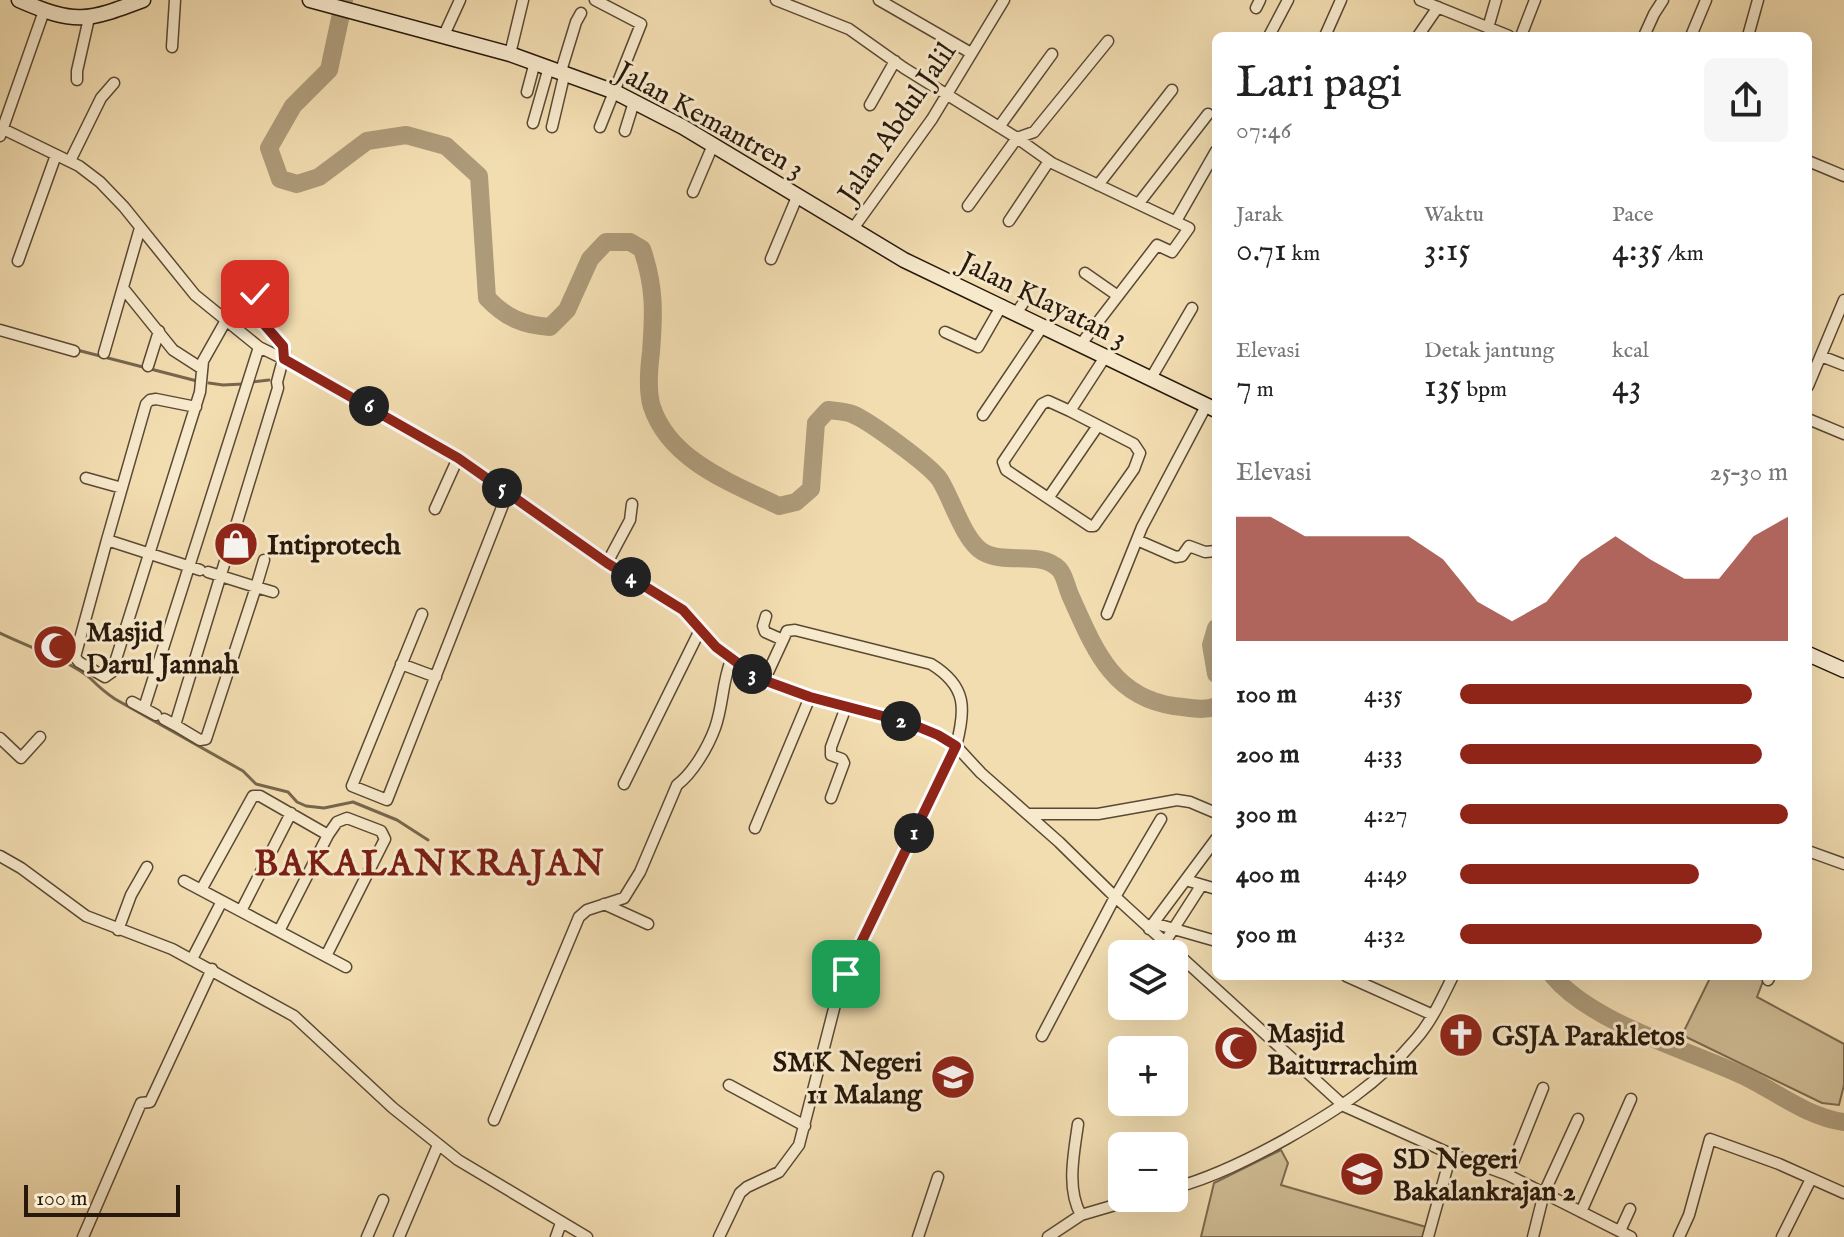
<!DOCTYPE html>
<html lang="id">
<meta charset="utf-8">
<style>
:root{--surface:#fff;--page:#f6f6f6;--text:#222;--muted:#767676;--accent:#8f2418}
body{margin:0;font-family:"IM FELL English",serif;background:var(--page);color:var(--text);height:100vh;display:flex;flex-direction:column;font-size:30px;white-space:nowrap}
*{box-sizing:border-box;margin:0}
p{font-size:26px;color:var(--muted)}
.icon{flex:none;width:44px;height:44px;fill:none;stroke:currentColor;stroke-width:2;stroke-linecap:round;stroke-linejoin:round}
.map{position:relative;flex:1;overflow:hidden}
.panel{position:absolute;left:1212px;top:32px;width:600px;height:948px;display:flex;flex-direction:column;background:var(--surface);border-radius:12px;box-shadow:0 8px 32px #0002}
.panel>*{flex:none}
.tools{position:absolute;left:1108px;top:940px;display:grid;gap:16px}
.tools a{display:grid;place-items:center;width:80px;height:80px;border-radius:12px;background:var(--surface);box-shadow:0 8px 32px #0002;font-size:40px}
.scale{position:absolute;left:24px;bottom:20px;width:156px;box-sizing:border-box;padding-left:8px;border:4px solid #27180b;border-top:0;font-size:22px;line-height:28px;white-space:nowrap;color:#27180b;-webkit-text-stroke:6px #f7e9cc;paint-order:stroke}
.pin{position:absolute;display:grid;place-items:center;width:68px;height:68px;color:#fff;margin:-34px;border-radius:16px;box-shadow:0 4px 12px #0006}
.km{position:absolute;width:40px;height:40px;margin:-20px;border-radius:50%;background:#222;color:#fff;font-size:22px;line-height:40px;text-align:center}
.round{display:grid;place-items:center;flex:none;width:84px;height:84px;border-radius:12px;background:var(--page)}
.overview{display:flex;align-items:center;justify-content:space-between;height:136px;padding:0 24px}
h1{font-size:44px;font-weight:600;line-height:60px}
.metrics{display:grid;grid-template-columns:repeat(3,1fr);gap:12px;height:136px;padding:8px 24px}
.metrics div{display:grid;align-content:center}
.metrics b{font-size:34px;font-weight:600}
.metrics small{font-size:22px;font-weight:400}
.metrics p{font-size:22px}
.chart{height:224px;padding:16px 24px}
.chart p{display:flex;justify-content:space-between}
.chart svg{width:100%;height:144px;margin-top:8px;fill:var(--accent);opacity:.7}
ul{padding:0 24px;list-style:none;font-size:26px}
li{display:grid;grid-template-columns:128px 96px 1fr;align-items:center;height:60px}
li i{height:20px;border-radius:10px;background:var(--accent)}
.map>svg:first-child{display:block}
.green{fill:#cfbc95;stroke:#7b6a50;stroke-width:2}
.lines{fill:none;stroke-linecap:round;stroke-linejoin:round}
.stream{stroke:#77664d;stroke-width:3}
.river{stroke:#ad9a79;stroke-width:18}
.street-casing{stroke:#5a4934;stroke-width:13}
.secondary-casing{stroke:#27180b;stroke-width:17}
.street{stroke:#f7e9cc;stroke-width:10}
.secondary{stroke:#f7e9cc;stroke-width:14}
.route-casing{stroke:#fff;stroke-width:16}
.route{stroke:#8f2418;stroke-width:10}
.labels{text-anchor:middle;stroke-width:6;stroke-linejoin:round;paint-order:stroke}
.street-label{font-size:28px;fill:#27180b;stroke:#f7e9cc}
.poi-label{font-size:28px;font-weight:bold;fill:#27180b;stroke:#f7e9cc;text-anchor:start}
.district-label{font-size:36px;font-weight:bold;letter-spacing:2px;fill:#7a1f14;stroke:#f7e9cc}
</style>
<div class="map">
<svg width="1844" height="1237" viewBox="0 0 1844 1237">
<rect width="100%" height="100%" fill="#f2ddb1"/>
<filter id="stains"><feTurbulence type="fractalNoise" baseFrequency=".0025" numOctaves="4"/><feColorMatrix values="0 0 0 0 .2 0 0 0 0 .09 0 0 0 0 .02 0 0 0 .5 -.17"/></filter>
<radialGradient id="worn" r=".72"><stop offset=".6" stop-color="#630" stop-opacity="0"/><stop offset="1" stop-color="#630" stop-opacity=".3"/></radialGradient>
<path class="green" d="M1711,976H1765L1757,997L1844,1044V1085L1839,1105L1822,1103L1682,1035Z
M1281,1150L1288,1163L1281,1185L1426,1227L1423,1237H1201L1214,1183Z"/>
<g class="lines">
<path class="stream" d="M77,350L197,381
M252,382L269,380
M209,383L223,385L243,384
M0,633C24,645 73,662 91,679C99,687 106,693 115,699L243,771L256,784L288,792L297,802L306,806L324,808L353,802L397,820L428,840"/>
<path class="river" d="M344,0L329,70L293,106L269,148L280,179L297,184L319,177L367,141L406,135L446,146L479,176L487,298C506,318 523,325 550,327L567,310L590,259L606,242H630L642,249C655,287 654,313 651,352C649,368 647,392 652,407C670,461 732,483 779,506L796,502L811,489L816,423L828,410C835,411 845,411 852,414C868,420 931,466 940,480C952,499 964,541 983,552C1006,565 1040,550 1059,569C1065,575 1067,589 1071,597C1094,648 1112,697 1174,706C1187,707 1204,712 1216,706
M1216,628L1211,645L1216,674
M1553,976C1592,1023 1688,1050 1744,1076C1777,1092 1807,1117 1844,1122"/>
<g class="street-casing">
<path id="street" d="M595,0L641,24L600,127
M776,0L849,29L904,68L1017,138L1052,163L1189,228L1172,252L1157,245L1081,344
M879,0L971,53
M1420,0L1509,36
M1256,8L1260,0
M1488,28L1496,0
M444,35L460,0
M1269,36L1288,0
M1325,36L1341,0
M1418,36L1438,7
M1521,36L1535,0
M1644,36L1654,14L1663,0
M1691,36L1706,0
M1748,36L1758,0
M172,47L175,0
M510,54L523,0
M561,71L576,22L581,13
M77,80V71L89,18
M527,92L535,62
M870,105L895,61
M533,123L549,67
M552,127L565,72
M999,127L1052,54
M3,129L79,166L100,182L124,207L195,295L259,347L308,371L458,458L607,563L683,610L716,647L758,678L810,697L909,723L938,735L956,746L981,773L1059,842L1110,892L1344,1106L1451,1154L1508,1175L1631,1237
M625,131L634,102
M0,136L44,11
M70,161L101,98L114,83
M1808,161L1844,176
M1098,185L1172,90
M693,192L713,145
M1139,203L1208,114
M968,206L1017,138L1034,132L1108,41
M1009,221L1049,161
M1176,221L1216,151
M852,230L932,119L1004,0
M771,259L797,197
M18,261L56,155
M1085,273L1118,296
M123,288L173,350L201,368
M1017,312L1026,299
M0,330L74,351
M945,332L978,347L1002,305
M104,353L140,228
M1821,356L1844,365
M148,366L159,331
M1154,373L1192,308
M1808,386L1844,300
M196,407L156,399L150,400L146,404L107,540L200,570
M1070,411L1134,444L1140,453L1134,469L1094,526H1090L1006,470L1003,462L1042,404L1048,401L1070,411L1105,357
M983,415L1043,326
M1808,419L1844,434
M86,478L122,488
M1049,497L1097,427
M435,509L458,458
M107,540L75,657L79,662L105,677L112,672L200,392L203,361L225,322
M1137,540L1176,557L1182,556L1189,546L1205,552L1216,551
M264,560L256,587L273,592
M607,563L630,520L632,504
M422,614L352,786L387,800L508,492
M1107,614L1142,527L1206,406
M401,664L436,677
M764,681L783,640L765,632L763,626L766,616
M132,702L156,715
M144,708L259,347
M164,719L175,725L278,388L277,382L285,352L263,323L255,294L270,271
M175,725L200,740L206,739L256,587L208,572
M0,738L21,758L40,737
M624,784L700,630
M831,798L844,763L842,759L831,755V747L846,707
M1029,814H1098L1177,800L1190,802L1216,813
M755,828L810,697
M1808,851L1844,864
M0,856L21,868L86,916L172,949L294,1016L393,1108L458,1160L587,1237
M184,881L346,967
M1189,881L1216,889
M201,890L253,796H260L328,835L337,822L347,818L381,831L385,839L326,956
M604,904L648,924
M241,911L291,813
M1153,923L1216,941
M1149,929L1216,839
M118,930L131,895L147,867
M279,931L328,835
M1165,942L1201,886
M192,959L222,901
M1346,976L1433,1015
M1768,980L1770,976
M1042,1036L1115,897L1161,819
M729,1085L805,1126
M494,1120L579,917L587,910L624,898L640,872L677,785C693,773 708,747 715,728C723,706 722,683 731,660
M1078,1124C1074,1153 1066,1189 1081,1215
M1508,1175L1543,1088
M1174,1188C1214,1177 1250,1159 1286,1139C1337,1110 1377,1085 1416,1039C1432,1021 1442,998 1453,976
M1581,1212L1631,1099
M1620,1231L1630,1209
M83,1237L141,1103L150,1102L212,969
M367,1237L383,1200
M399,1237L438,1145
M556,1237L561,1223
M719,1237L740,1193L747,1187L779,1172L799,1145L838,993L846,974L956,746C966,709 967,686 931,664L795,630L787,631L783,640
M918,1237L938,1177
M1048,1237L1081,1215L1139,1198
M1428,1237L1451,1154
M1533,1237L1544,1193L1578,1119
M1679,1237L1689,1215L1710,1139L1779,1164L1844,1193
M1782,1237L1811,1179"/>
</g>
<g class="secondary-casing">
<path id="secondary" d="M19,0C76,25 87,21 143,0
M310,0L510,54L615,92L683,127L904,260L1216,410
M1808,654L1844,670"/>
</g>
<use href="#street" class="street"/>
<use href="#secondary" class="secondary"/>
</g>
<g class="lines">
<g class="route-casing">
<path id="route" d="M255,294L263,323L283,346L284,359L458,458L607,563L683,610L716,647L758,678L810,697L909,723L938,735L956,746L846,974"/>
</g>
<use href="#route" class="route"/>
</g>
<defs>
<g id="shop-disc" transform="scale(2.3)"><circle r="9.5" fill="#8f2418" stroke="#f7e9cc"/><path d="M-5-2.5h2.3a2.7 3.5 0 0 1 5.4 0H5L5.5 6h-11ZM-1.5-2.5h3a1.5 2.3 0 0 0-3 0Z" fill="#fff"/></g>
<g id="mosque-disc" transform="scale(2.3)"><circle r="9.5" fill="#8f2418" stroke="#f7e9cc"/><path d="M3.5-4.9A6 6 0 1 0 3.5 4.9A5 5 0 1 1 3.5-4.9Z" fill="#fff"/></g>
<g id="church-disc" transform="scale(2.3)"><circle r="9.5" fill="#8f2418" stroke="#f7e9cc"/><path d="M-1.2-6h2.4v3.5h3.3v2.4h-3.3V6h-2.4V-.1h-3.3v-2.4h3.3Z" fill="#fff"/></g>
<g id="school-disc" transform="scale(2.3)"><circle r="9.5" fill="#8f2418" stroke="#f7e9cc"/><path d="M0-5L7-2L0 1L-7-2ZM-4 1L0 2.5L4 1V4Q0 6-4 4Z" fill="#fff"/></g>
</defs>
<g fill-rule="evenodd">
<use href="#shop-disc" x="236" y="544"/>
<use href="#mosque-disc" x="55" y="647"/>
<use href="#church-disc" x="1461" y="1035"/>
<use href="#mosque-disc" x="1236" y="1048"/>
<use href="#school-disc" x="953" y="1077"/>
<use href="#school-disc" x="1362" y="1174"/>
</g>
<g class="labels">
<g class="street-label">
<text transform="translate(711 119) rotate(29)" y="10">Jalan Kemantren 3</text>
<text transform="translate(896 122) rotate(-56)" y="10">Jalan Abdul Jalil</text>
<text transform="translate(1044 299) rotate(26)" y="10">Jalan Klayatan 3</text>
</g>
<g class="poi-label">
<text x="267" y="554">Intiprotech</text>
<text x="86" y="641">Masjid<tspan x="86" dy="32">Darul Jannah</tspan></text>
<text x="1267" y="1042">Masjid<tspan x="1267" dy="32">Baiturrachim</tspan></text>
<text x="1492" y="1045">GSJA Parakletos</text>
<text x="922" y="1071" text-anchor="end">SMK Negeri<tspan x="922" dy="32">11 Malang</tspan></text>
<text x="1393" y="1168">SD Negeri<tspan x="1393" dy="32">Bakalankrajan 2</tspan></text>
</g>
<g class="district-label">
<text x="430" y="875">BAKALANKRAJAN</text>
</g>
</g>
<rect width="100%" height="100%" filter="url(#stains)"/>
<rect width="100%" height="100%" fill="url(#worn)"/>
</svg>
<div class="tools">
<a><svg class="icon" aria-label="layers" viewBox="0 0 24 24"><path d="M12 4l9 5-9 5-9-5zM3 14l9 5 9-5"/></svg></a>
<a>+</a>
<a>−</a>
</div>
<div class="scale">100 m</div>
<div class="pin" style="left:846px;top:974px;background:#1e9e55"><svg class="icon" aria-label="arrive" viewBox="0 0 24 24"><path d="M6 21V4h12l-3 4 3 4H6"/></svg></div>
<div class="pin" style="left:255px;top:294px;background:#d93025"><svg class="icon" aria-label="check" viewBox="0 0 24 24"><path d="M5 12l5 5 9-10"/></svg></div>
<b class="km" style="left:914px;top:833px">1</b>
<b class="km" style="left:901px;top:721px">2</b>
<b class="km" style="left:752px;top:674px">3</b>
<b class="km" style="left:631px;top:577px">4</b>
<b class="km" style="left:502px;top:488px">5</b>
<b class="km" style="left:369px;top:406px">6</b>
<section class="panel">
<div class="overview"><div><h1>Lari pagi</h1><p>07:46</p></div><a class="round"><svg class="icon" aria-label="share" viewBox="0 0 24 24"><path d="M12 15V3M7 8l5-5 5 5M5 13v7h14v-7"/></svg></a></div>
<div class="metrics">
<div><p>Jarak</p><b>0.71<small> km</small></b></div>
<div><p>Waktu</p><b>3:15</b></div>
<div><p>Pace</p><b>4:35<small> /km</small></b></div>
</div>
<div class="metrics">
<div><p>Elevasi</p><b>7<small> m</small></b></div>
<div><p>Detak jantung</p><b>135<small> bpm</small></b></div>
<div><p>kcal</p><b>43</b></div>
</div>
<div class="chart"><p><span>Elevasi</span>25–30 m</p>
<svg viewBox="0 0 160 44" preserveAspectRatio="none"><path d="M0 44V6L10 6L20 12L30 12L40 12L50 12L60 19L70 32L80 38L90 32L100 19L110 12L120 19L130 25L140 25L150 12L160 6V44z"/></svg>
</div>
<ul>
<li><b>100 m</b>4:35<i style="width:89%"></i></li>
<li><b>200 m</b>4:33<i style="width:92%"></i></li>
<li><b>300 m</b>4:27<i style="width:100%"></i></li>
<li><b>400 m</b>4:49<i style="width:73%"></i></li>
<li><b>500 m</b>4:32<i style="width:92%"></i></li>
</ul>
</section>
</div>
